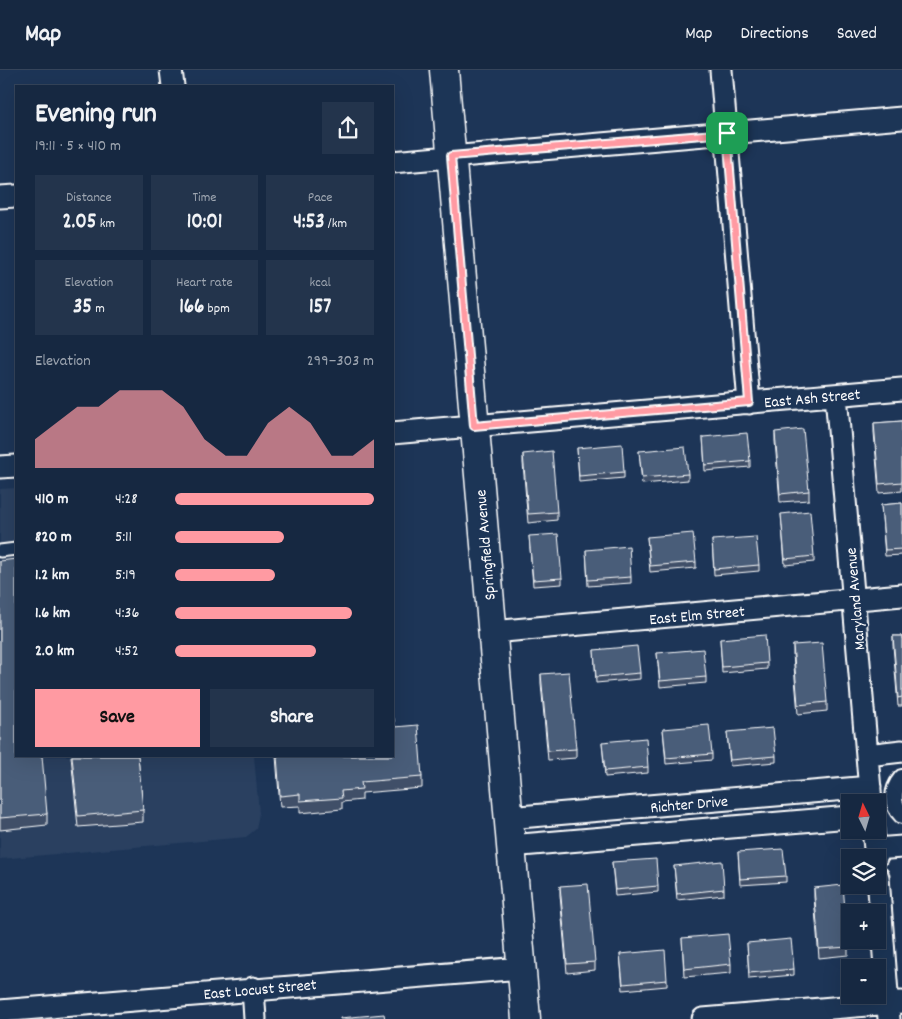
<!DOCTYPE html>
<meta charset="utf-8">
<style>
:root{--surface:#162841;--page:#23344c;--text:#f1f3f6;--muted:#9ea6b1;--line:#35445a;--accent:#ff9aa2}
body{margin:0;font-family:Dekko,sans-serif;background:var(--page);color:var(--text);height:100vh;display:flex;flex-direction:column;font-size:19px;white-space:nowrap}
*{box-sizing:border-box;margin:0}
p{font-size:16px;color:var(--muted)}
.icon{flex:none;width:28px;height:28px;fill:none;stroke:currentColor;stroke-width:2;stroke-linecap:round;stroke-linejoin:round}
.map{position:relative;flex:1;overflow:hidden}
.side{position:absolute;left:15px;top:15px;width:379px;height:672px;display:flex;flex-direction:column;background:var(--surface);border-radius:0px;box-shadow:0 5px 20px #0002,0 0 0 1px var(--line)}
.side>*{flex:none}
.needle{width:32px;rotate:355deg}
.buttons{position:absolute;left:841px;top:724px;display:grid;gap:10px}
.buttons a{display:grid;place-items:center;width:45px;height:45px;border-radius:0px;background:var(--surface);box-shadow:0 5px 20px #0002,0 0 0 1px var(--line);font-size:25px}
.pin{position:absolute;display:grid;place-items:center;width:42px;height:42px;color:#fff;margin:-21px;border-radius:10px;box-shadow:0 2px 8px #0006}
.round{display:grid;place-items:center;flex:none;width:52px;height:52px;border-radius:0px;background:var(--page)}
.overview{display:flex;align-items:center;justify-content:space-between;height:85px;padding:0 20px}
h1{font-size:28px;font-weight:700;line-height:38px}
.metrics{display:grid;grid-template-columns:repeat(3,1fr);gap:8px;height:85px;padding:5px 20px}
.metrics div{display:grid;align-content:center;border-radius:0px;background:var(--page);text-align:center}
.metrics b{font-size:21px;font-weight:700}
.metrics small{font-size:14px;font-weight:400}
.metrics p{font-size:14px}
.chart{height:140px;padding:10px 20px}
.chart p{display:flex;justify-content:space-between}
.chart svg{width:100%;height:90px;margin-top:5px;fill:var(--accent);opacity:.7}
.action{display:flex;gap:10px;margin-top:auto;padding:10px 20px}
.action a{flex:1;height:58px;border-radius:0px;background:var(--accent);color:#111;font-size:20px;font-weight:700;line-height:58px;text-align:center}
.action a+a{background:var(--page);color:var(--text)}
ul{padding:0 20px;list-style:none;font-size:16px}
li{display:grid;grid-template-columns:80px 60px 1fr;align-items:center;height:38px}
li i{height:12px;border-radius:6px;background:var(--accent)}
header{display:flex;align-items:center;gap:30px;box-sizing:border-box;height:70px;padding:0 25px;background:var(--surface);border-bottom:1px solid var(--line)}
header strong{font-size:24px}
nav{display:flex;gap:28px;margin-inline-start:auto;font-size:18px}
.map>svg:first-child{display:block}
.built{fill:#2a4161}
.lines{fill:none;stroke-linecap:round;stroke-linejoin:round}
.service-casing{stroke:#fff;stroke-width:15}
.pedestrian-casing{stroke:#fff;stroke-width:20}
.minor-casing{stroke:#fff;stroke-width:25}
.secondary-casing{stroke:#fff;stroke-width:31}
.service{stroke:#1d3557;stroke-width:11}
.pedestrian{stroke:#1d3557;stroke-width:16}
.minor{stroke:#1d3557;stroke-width:21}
.secondary{stroke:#1d3557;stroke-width:28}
.wall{fill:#405068;stroke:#fff}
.building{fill:#4a5d79;stroke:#fff}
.route-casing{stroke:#fff;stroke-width:10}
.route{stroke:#ff9aa2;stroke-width:6}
.labels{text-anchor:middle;stroke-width:4;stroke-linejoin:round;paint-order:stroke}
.street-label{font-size:16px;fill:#fff;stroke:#1d3557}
</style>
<header>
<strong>Map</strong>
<nav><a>Map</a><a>Directions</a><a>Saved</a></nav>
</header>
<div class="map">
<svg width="902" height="949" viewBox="0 0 902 949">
<rect width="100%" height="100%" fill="#1d3557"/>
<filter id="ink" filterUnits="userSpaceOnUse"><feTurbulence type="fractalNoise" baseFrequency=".02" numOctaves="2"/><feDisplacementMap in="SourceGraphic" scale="10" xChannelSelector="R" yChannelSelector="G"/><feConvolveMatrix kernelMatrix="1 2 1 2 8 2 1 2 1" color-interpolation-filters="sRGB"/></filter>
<g filter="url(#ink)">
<path class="built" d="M16,418V686H254L259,743L256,759L246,767L0,789V419Z"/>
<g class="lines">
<g class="service-casing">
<path id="service" d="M0,481L16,479"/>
</g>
<g class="pedestrian-casing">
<path id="pedestrian" d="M902,708C892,720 891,734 902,745"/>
</g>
<g class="minor-casing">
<path id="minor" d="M171,0L173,16
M721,0L749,333
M392,92L902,48
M0,127L16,126
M836,325L871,732
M392,363L902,319
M0,397L16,396
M492,562L902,525
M867,685L902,681
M508,748L870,717
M873,760L876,788
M510,776L850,747
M875,779L902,777
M878,807L889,949
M253,918L255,949
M0,941L521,898
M703,949L902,932"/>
</g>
<g class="secondary-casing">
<path id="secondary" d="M444,0L526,949"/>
</g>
<use href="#service" class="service"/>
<use href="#pedestrian" class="pedestrian"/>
<use href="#minor" class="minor"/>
<use href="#secondary" class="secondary"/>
</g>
<path class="wall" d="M902,351V421L879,423L874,362V353Z
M775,362L809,421V430L780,432L775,371Z
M703,367L750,391V397L705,401Z
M577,378L624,402V408L579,412Z
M639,381L688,404V410L642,414Z
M523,384L557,442V450L528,453L523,393Z
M902,433V485L885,486L881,435Z
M781,444L814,486V492L785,495Z
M529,466L562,508V514L533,516Z
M647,467L696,492V498L650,502Z
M712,470L759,495V501L714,505Z
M586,480L631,507V513L588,516Z
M0,491L47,744V755L0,760Z
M893,566H902V636H898L893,575Z
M720,569L767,593V599L722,603Z
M793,575L827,632V641L798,644L793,584Z
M594,580L640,603V609L596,613Z
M657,583L706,607V613L660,617Z
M541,604L576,679V688L548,690L541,613Z
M395,657L422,707V718L362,723V730L342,732V739L300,743V736L280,737L276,686H392Z
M663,659L712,684V690L666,694Z
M727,662L776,686V692L730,696Z
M602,672L648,697V703L605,707Z
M71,686H138L143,740V752L78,757Z
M738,782L786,806V812L740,815Z
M612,792L658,816V822L615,826Z
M674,796L724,819V825L677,830Z
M560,816L595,892V900L567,903L560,825Z
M814,818L848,877V885L819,888L814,827Z
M682,868L731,894V903L684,907Z
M747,873L794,899V905L749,909Z
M620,884L667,910V916L623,920Z"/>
<path class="building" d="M902,351V412L879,414L874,353Z
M803,359L809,421L780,424L775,362Z
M747,363L750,391L705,395L703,367Z
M622,374L624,402L579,406L577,378Z
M685,377L688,404L642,408L639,381Z
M552,381L557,442L528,444L523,384Z
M902,433V479L885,480L881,435Z
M810,441L814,486L785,489L781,444Z
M693,463L696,492L650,496L647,467Z
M558,464L562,508L533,510L529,466Z
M756,467L759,495L714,499L712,470Z
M629,476L631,507L588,510L586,480Z
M16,489V686H42L47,744L0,748V491Z
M765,565L767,593L722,597L720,569Z
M893,566H902V627L898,628Z
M822,573L827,632L798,635L793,575Z
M637,576L640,603L596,607L594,580Z
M703,579L706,607L660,611L657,583Z
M569,602L576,679L548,681L541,604Z
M392,648H394L395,657L418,655L422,707L361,712L362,719L341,721L342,728L300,731V724L280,726L277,686H392Z
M709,655L712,684L666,688L663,659Z
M773,658L776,686L730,690L727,662Z
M646,668L648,697L605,701L602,672Z
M72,686H138L143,740L78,746Z
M783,779L786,806L740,809L738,782Z
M656,789L658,816L615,820L612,792Z
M722,791L724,819L677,824L674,796Z
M588,814L595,892L567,894L560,816Z
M843,815L848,877L819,879L814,818Z
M728,864L731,894L684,899L682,868Z
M791,869L794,899L749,903L747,873Z
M665,880L667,910L623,914L620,884Z
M384,944L385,949H340V948Z"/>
</g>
<g class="lines" filter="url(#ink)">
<g class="route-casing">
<path id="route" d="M727,63L749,332L474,356L451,86Z"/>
</g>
<use href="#route" class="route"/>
</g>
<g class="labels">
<g class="street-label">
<text transform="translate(812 327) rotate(-5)" y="6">East Ash Street</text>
<text transform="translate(484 475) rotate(-95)" y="6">Springfield Avenue</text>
<text transform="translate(854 529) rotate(-95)" y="6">Maryland Avenue</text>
<text transform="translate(697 544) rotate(-5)" y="6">East Elm Street</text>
<text transform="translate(689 733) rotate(-5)" y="6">Richter Drive</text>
<text transform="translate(260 918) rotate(-5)" y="6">East Locust Street</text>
</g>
</g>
</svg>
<div class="buttons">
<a><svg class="needle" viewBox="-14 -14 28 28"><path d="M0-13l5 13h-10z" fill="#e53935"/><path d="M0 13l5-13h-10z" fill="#9ea6b1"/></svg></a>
<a><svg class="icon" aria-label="layers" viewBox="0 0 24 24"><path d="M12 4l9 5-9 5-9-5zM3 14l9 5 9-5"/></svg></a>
<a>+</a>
<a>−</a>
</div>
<div class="pin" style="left:727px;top:63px;background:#1e9e55"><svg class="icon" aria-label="arrive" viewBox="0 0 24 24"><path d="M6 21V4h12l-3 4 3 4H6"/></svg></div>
<section class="side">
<div class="overview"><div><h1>Evening run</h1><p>19:11 · 5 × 410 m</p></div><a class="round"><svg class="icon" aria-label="share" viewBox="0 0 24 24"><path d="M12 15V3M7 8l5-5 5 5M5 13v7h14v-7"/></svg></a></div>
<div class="metrics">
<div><p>Distance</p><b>2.05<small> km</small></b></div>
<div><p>Time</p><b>10:01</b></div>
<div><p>Pace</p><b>4:53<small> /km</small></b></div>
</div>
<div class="metrics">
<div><p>Elevation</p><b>35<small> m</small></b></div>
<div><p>Heart rate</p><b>166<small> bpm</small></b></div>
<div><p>kcal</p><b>157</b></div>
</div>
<div class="chart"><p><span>Elevation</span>299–303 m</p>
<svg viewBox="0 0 160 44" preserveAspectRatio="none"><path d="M0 44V30L10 22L20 14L30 14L40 6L50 6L60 6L70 14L80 30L90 38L100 38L110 22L120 14L130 22L140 38L150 38L160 30V44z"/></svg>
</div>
<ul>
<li><b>410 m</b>4:28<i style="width:100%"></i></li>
<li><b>820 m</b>5:11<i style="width:55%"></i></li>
<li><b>1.2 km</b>5:19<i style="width:50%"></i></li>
<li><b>1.6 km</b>4:36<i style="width:89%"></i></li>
<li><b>2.0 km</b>4:52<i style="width:71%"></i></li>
</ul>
<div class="action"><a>Save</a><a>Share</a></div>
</section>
</div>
